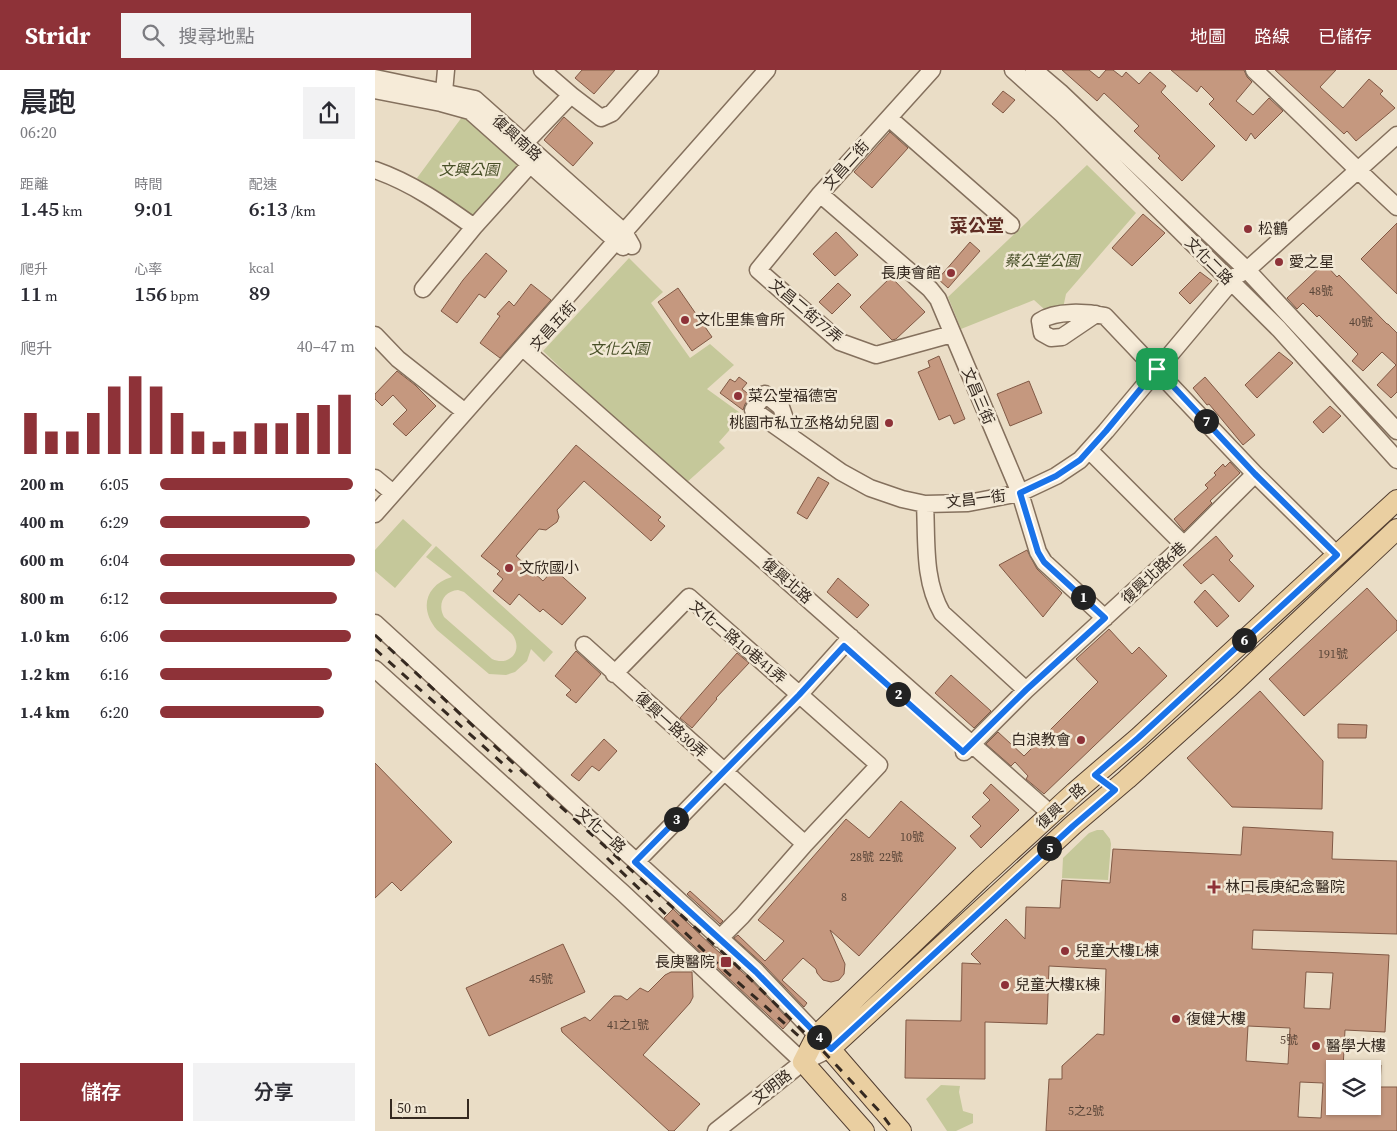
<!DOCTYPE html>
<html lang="zh-TW">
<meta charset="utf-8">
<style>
:root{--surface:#fff;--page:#f2f2f3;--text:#2b2b33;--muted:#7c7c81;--accent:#8e3238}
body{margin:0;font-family:"Source Serif 4","Noto Sans TC",serif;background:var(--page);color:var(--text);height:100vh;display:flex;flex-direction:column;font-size:19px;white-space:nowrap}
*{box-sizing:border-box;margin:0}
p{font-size:16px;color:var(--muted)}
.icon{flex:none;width:28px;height:28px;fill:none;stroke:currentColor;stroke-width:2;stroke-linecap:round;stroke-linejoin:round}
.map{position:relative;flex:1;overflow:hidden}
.sheet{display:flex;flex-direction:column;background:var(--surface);width:375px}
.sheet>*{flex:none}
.buttons{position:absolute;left:951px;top:990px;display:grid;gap:10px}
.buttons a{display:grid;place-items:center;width:55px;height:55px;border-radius:0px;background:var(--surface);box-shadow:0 1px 4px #0004;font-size:25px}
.scale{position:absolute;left:15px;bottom:12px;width:79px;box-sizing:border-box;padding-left:5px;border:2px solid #352920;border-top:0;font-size:14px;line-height:18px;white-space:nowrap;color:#352920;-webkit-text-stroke:4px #f2e8d5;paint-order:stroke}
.pin{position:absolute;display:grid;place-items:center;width:42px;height:42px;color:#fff;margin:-21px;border-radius:10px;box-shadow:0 2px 8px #0006}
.km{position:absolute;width:25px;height:25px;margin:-12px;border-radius:50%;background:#222;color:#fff;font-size:14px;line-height:25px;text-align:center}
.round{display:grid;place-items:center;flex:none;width:52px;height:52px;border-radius:0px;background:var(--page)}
.summary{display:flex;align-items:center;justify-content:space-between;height:85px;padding:0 20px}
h1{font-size:28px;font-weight:600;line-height:38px}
.metrics{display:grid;grid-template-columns:repeat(3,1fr);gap:8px;height:85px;padding:5px 20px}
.metrics div{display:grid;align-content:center}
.metrics b{font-size:21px;font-weight:600}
.metrics small{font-size:14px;font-weight:400}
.metrics p{font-size:14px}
.chart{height:140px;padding:10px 20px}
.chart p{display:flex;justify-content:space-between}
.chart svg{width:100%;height:90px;margin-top:5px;stroke:var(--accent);stroke-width:6}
.cta{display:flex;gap:10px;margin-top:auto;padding:10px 20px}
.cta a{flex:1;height:58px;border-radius:0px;background:var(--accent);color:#fff;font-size:20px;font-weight:600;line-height:58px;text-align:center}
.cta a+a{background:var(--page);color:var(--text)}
ul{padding:0 20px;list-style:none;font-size:16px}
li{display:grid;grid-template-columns:80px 60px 1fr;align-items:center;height:38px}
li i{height:12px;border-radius:6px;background:var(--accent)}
header{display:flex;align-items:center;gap:30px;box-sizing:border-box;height:70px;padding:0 25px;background:var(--accent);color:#fff}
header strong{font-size:24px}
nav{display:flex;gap:28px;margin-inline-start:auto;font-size:18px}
.search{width:350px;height:45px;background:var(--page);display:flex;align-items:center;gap:12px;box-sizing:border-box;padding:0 18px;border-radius:0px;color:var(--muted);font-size:19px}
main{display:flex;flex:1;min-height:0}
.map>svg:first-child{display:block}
.green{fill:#c5c89a;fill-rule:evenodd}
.building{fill:#c5987f;stroke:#815945;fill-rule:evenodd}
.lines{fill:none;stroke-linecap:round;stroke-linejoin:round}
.minor-casing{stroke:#84705d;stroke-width:19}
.major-casing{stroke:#523e31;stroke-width:22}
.minor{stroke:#f6ebd8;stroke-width:16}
.major{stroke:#eacfa1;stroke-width:20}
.rail{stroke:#352920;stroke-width:3;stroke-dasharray:9 9;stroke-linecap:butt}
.route-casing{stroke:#fff;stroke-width:10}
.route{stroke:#1a73e8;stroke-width:6}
.poi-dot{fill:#8e3238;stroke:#f2e8d5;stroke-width:2}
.labels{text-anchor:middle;stroke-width:5;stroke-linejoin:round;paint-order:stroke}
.number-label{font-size:12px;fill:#594538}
.street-label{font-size:15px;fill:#352920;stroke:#f2e8d5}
.park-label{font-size:15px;font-style:italic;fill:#485028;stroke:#f2e8d5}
.poi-label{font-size:15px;fill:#352920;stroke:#f2e8d5;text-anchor:start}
.quarter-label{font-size:18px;font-weight:bold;fill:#5e2c23;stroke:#f2e8d5}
</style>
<header>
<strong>Stridr</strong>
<div class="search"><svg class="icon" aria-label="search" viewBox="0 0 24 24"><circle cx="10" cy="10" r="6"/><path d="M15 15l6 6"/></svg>搜尋地點</div>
<nav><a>地圖</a><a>路線</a><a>已儲存</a></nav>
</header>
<main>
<section class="sheet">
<div class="summary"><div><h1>晨跑</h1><p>06:20</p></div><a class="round"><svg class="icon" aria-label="share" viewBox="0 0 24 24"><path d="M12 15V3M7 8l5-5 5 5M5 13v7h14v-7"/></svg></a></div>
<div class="metrics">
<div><p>距離</p><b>1.45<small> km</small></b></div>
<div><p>時間</p><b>9:01</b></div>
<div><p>配速</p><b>6:13<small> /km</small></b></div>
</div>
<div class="metrics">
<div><p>爬升</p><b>11<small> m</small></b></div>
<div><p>心率</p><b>156<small> bpm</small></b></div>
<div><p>kcal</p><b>89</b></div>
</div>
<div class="chart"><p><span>爬升</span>40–47 m</p>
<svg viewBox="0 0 160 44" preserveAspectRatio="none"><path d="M5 44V24M15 44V33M25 44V33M35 44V24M45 44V11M55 44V6M65 44V11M75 44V24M85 44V33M95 44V38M105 44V33M115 44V29M125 44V29M135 44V24M145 44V20M155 44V15"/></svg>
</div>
<ul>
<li><b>200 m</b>6:05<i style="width:99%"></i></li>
<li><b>400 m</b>6:29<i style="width:77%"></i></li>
<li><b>600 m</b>6:04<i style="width:100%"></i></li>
<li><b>800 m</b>6:12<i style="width:91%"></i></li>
<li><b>1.0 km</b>6:06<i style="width:98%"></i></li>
<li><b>1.2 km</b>6:16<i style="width:88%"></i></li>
<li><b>1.4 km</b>6:20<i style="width:84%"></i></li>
</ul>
<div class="cta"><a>儲存</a><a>分享</a></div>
</section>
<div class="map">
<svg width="1022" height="1061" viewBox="0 0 1022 1061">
<rect width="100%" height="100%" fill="#eaddc6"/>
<path class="green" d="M90,43L148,97L97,152L42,108Z
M712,95L761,143L691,224L688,238L669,239L659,230L586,259L573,227Z
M254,188L288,222L276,233L315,288L335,274L359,295L332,319L368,345L344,372L350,378L310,414L262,371L168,281Z
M28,449L57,475L20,518L0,501V480Z
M61,476L178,582L169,592L156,579L152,591L140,602L131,605L114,604L62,560C44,539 50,515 77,507L51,487ZM83,520L89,522L137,564C149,580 135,597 117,589L69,547C62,534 69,521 83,520Z
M722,760H728L735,769L736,774L733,810L687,808L688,788L714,763Z
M566,1015L585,1016L584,1022L588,1041L598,1044V1053L581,1061H572L551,1029Z"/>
<path class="building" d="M207,0H240L219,24L200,8Z
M687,0H714L724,8L731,0H738L747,7L751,2L764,14L775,2L791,16L786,22L840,76L807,111L783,88L785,86L759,61L764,56L743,36L729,23L722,31Z
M796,0H869L872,7L877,12L861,31L878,45L894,28L908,41L880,69L876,63L871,71L834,34L839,29L826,16L822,22Z
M900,0H961L945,17L968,38L994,9L1008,21L1005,24L1020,38L981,71L972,61L969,64Z
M628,21L640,30L628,43L617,34Z
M189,47L218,73L198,96L169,70Z
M515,62L533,78L497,118L479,102Z
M768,144L790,163L757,196L737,178Z
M1022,153V224L986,189Z
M461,162L483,185L460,206L438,184Z
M595,172L605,181L573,218L563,209Z
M111,183L132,201L110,228L104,224L82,253L66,241L88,210Z
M949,193L962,207L964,205L1012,254H1013L1022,263V322L1016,328L1002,315L1021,295L1007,282L988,301L977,291L983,284L944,245L942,247L928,233L922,239L912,228Z
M825,202L837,211L815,234L804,223Z
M516,207L550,242L521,269L517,270L485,237Z
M463,213L476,225L457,244L444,232Z
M156,214L176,230L125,288L105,273L125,246L122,244L134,231L139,236Z
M303,218L337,267L317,281L283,232Z
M904,282L918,293L882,328L870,315Z
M564,286L590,349L579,354L575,345L564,350L543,302L555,297L553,291Z
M22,301L40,315L61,336L31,366L18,354L32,340L18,325L7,336L0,329V324Z
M364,307L372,313L367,319L376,326L370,334L368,340L345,323L355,309L360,312Z
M830,307L880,365L868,375L834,334L832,335L818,318Z
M654,311L667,343L635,356L622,324Z
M955,336L966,346L948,363L938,352Z
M201,375L286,447L283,450L290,456L276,471L209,411L182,440L184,447L182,452L171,460L164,459L141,486L168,511L179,499L211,528L187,555L168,539L165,542L144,524L135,535L118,521L128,509L122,504L125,501L106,486Z
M855,392L865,403L835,431L837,433L809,461L799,449L833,418L830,415L841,405L839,403L848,394L850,397Z
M443,407L454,413L432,449L422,443Z
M841,466L858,486L854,490L879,516L864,532L838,504L826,514L808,495Z
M652,480L662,499L687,523L668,547L624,495Z
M463,508L494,535L482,548L452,522Z
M992,518L1022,551V560L929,646L894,609Z
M830,520L854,546L842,557L819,532Z
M734,559L757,584L764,577L792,606L669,724L651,709L653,706L640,692L636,696L611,674L623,662L649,686L723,612L701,589Z
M201,581L226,604L201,633L191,625L196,620L180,606Z
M362,583L374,593L341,628L342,629L317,658L305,648Z
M576,605L616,641L599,658L560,623Z
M885,621L948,691L947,739L857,737L812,688Z
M963,654L992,655L991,668H963Z
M229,669L242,681L224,701L217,696L204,711L196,705Z
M0,693L77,772L26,821L17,812L0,828Z
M616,714L644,740L606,778L595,766L606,756L597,747L615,730L608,723Z
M526,731L581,778L484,886L455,860L470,894L469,904L464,910L456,912L448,910L442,903L441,899L428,888L407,910L432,933L429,937L388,894L359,868L363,865L390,891L409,871L383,850L471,749L494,768Z
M868,757L958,762L957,789L1022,791V864L878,860L877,879L1014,885L1010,962L970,960L968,999H960V1036H998V994L1006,995L1005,1017H1022V1061H671L674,1009H687V996L722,964L729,965L731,899L674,896L672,954L610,952V1009L530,1008L531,950L586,951L587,893L606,894L596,884L631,849L650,869L651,837L685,838L687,810L735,813L738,779L866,785ZM931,902L958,903L955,939L929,938ZM873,956L915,958L913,994L871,991ZM925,1012L948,1013L946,1048L923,1047Z
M315,821L348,851L345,854L312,824Z
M298,839L337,876L374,908L415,951L408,959L289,848Z
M188,874L210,922L114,966L91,918Z
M296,902H317L318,927L315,933L268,985L325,1034L299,1061H294L187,962L186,958L210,947L215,951L239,926H246L252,930L265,918L273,922L290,905Z"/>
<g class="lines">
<g class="minor-casing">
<path id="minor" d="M167,0L196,25
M557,0L445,124L383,200L465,272L501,285L577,264
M638,0L687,44L904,259L1022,390
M659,0L685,22L872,200L1022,361
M879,0C928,45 973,92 1022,137
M0,8L100,29L249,162L257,176
M0,20L66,33L95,41L248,177
M69,22L71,0
M514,48L636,155
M149,74L196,25L226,48L237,43L275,0
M0,100C37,113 67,134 99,157
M445,124L555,219L563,229L645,423L663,482L669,492L730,548
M48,219L99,157L161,88
M721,244L687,267L676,268L667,263L665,251C681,240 712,242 730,246L880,404L962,485
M0,265L23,289L90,342
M148,278L676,744
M416,366L406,337L390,324L378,340L466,402L495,418L527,429L550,434L593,433L645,423L681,406L705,390L731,361L861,206L872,200L1022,65
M714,380L809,475
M0,408L18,423
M550,434C552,471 548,510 567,543L651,620
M0,444L392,0
M0,553L381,901L455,979L428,992L341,1061
M209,575L430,774
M0,599L248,823L428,992
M239,604L314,527L504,695L430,774L367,846L344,869
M589,682L651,620L809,475L880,404
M261,792L424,625L476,567"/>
</g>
<g class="major-casing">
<path id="major" d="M489,1061L428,992L442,965L606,808L700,722L763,668L1022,430
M526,1061L455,979L698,755L752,709L854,617L1022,459"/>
</g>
<use href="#minor" class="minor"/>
<use href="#major" class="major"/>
<path class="rail" d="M0,565L165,718L355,889L448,981L506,1043L519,1061
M0,579L137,702
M232,788L347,898L426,968"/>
</g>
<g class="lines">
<g class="route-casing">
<path id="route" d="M782,299L880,404L962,485L763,668L720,705L740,720L698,756L456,979L381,902L260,792L424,625L469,576L588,682L651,620L730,548L669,492L663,482L645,423L681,406L705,390L731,361Z"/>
</g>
<use href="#route" class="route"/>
</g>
<g class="poi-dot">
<circle cx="873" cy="159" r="5"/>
<circle cx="904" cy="192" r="5"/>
<circle cx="576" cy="203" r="5"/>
<circle cx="310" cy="250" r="5"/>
<circle cx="363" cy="326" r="5"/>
<circle cx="514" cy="353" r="5"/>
<circle cx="134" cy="498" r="5"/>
<circle cx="706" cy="670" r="5"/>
<path d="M836.5 809.5h5v5h5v5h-5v5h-5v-5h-5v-5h5z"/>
<circle cx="690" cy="881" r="5"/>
<rect x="345" y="886" width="12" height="12" rx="2.5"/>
<circle cx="630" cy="915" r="5"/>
<circle cx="801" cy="949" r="5"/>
<circle cx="941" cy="976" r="5"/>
</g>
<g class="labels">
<g class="number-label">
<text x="946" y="225">48號</text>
<text x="986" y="256">40號</text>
<text x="958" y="588">191號</text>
<text x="537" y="771">10號</text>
<text x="487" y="791">28號</text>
<text x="516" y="791">22號</text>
<text x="469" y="831">8</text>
<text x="166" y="913">45號</text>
<text x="253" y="959">41之1號</text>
<text x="914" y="974">5號</text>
<text x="711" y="1045">5之2號</text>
</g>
<g class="street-label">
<text transform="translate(142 68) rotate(42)" y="5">復興南路</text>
<text transform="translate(471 95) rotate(-48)" y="5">文昌二街</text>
<text transform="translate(834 191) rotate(45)" y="5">文化二路</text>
<text transform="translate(431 241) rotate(40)" y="5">文昌二街77弄</text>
<text transform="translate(178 256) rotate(-48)" y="5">文昌五街</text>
<text transform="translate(603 326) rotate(67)" y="5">文昌三街</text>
<text transform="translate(601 429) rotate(-7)" y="5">文昌一街</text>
<text transform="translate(779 503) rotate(-43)" y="5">復興北路6巷</text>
<text transform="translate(412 511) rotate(41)" y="5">復興北路</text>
<text transform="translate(363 572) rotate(40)" y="5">文化一路10巷41弄</text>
<text transform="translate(296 655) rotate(42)" y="5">復興一路30弄</text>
<text transform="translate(686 736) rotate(-42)" y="5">復興一路</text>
<text transform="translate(226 760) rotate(42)" y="5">文化一路</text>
<text transform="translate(397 1017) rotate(-38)" y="5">文明路</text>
</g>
<g class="park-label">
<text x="94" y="105">文興公園</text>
<text x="667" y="196">蔡公堂公園</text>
<text x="244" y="284">文化公園</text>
</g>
<g class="poi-label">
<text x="883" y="164">松鶴</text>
<text x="914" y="197">愛之星</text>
<text x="566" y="208" text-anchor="end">長庚會館</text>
<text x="320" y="255">文化里集會所</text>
<text x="373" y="331">菜公堂福德宮</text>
<text x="504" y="358" text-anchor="end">桃園市私立丞格幼兒園</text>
<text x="144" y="503">文欣國小</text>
<text x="696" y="675" text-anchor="end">白浪教會</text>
<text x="850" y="822">林口長庚紀念醫院</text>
<text x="700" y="886">兒童大樓L棟</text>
<text x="340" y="897" text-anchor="end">長庚醫院</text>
<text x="640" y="920">兒童大樓K棟</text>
<text x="811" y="954">復健大樓</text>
<text x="951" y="981">醫學大樓</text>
</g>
<g class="quarter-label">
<text x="602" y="162">菜公堂</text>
</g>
</g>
</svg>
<div class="buttons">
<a><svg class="icon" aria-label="layers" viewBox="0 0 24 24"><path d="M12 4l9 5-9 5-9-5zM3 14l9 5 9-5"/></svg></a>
</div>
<div class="scale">50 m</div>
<div class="pin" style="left:782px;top:299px;background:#1e9e55"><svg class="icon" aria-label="arrive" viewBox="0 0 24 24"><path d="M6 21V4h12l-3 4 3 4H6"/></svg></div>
<b class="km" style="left:708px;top:527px">1</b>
<b class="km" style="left:523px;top:624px">2</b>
<b class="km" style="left:301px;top:749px">3</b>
<b class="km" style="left:444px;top:967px">4</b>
<b class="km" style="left:674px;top:778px">5</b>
<b class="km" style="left:869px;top:570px">6</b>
<b class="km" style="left:831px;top:351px">7</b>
</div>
</main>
